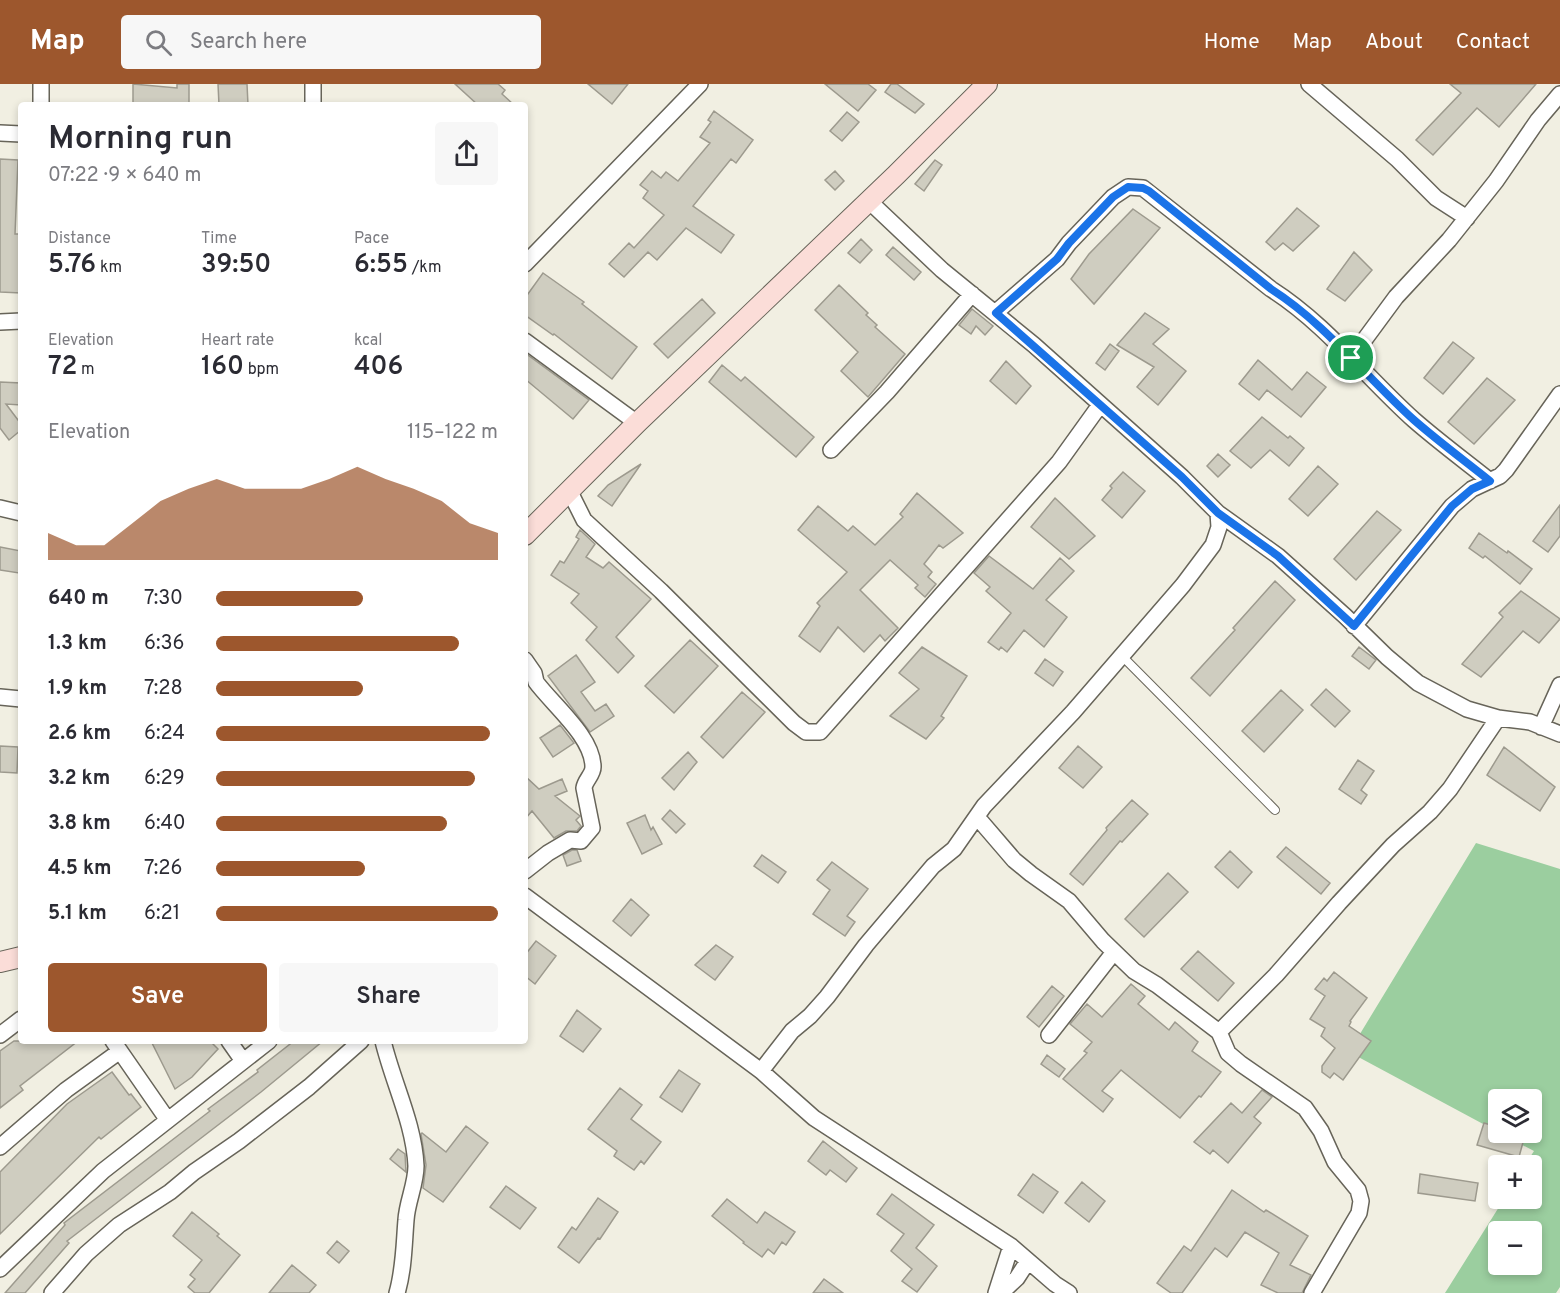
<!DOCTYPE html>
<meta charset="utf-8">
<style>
:root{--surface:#fff;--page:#f7f7f7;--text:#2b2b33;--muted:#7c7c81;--accent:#9d572d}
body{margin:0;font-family:Overpass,sans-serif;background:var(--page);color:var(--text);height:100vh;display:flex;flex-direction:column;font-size:22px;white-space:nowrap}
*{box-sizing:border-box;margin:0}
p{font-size:20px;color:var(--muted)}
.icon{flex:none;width:33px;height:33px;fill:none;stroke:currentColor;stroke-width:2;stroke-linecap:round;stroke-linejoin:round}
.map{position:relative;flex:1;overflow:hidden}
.details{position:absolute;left:18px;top:18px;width:510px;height:942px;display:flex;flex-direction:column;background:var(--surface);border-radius:6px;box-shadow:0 3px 9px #0003}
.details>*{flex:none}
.fabs{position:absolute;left:1488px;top:1005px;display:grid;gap:12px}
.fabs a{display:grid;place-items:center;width:54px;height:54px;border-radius:6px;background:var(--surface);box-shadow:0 3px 9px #0003;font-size:30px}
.pin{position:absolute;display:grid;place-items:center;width:51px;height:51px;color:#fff;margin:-26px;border:3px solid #fff;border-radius:50%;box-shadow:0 2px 6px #0007}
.round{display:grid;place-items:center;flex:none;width:63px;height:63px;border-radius:6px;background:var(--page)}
.head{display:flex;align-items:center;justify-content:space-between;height:102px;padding:0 30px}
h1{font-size:33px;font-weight:600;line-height:45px}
.figures{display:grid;grid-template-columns:repeat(3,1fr);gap:9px;height:102px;padding:6px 30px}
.figures div{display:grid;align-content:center}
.figures b{font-size:26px;font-weight:600}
.figures small{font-size:16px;font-weight:400}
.figures p{font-size:16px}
.chart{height:168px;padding:12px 30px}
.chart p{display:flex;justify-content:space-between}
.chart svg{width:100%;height:108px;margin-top:6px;fill:var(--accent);opacity:.7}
.cta{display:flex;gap:12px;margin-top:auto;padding:12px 30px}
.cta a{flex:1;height:69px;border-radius:6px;background:var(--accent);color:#fff;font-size:24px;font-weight:600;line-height:69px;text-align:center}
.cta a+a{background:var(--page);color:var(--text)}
ul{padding:0 30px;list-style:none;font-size:20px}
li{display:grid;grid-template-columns:96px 72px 1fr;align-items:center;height:45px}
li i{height:15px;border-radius:8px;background:var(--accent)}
header{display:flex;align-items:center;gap:36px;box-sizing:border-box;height:84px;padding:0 30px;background:var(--accent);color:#fff}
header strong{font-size:28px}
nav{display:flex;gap:33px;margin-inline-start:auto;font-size:21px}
.search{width:420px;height:54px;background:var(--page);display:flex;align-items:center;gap:15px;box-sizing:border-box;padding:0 21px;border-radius:6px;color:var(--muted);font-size:22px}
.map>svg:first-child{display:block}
.green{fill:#9bce9f;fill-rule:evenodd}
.building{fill:#cfcdc0;stroke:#9d9a8e;stroke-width:1.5}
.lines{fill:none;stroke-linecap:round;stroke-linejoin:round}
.lane-casing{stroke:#676459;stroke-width:10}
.street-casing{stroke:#676459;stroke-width:18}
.secondary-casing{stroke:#676459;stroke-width:22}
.lane{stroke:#fff;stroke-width:8}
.street{stroke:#fff;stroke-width:15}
.secondary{stroke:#fbddd8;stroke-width:20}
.route-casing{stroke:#fff;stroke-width:12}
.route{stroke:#1a73e8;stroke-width:8}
</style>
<header>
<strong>Map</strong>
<div class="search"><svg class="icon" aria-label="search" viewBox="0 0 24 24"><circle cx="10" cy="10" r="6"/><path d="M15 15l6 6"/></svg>Search here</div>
<nav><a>Home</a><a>Map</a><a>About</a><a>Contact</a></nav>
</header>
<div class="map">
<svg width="1560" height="1209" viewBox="0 0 1560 1209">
<rect width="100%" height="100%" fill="#f1efe2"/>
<path class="green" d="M1476,759L1560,785V1203L1556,1209H1445L1504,1115L1532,1114V1082L1525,1081L1534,1067L1499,1049L1532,1048V1016H1498V1048L1349,968ZM1498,1148H1532V1180H1498Z"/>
<path class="building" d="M133,0L177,4V0H189V21H133Z
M218,0H247L248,21H219Z
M455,0H498L505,6L502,10L514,21H478Z
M588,0H628L612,20Z
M825,0H868L876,6L858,27Z
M891,0H897L924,20L915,29L885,8Z
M1450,0H1536L1499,43L1477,24L1433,71L1416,56L1461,9Z
M714,27L753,56L736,79L731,75L693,122L734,151L721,169L686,144L657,176L648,168L624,193L609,180L629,159L634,164L664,131L643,114L648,107L640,101L652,87L661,94L666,88L678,97L710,59L700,53L711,38L708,36Z
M847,28L859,38L842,57L830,47Z
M0,75L18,76L15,150H21V209L0,208Z
M935,76L942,81L924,107L915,100Z
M835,87L844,97L835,106L825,96Z
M1297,124L1319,142L1293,167L1283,159L1275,166L1266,158Z
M1133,125L1160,144L1094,220L1071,195L1089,170Z
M861,155L872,166L860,179L848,169Z
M893,163L921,188L914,196L886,171Z
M1354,168L1372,186L1345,217L1327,205Z
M543,189L584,218L582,220L637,263L612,295L554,250L553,251L525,231V214Z
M839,201L868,229L866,231L877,241L875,243L905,270L868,313L841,287L858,268L815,226Z
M702,215L715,229L668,274L654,260Z
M972,225L993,242L985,251L976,242L971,250L959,241Z
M1145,229L1169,245L1153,260L1186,287L1158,321L1137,303L1154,283L1117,261Z
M1453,258L1474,274L1443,310L1424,294Z
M1110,260L1119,267L1105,286L1096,279Z
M525,269L589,316L573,335L525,295Z
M1258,276L1292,306L1307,288L1326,303L1301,333L1267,306L1259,316L1239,300Z
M1006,277L1031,302L1016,320L990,297Z
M722,281L741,297L745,293L814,353L796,373L709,298Z
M1487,294L1515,316L1474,360L1448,338Z
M0,298L21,299V321L6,320L21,340V346L9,356L0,344Z
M1262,333L1288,354L1290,352L1304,364L1289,382L1270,366L1251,384L1230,367Z
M1218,370L1230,381L1218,393L1207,382Z
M641,380L612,422L598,412L608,401Z
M1318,382L1338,400L1308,432L1289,415Z
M1123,388L1145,407L1122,434L1102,416L1112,404L1110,402Z
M917,409L963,449L943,464L939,461L924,480L932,488L928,493L936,500L925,513L915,504L918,501L890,476L860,506L898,544L885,557L880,551L864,568L838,543L820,568L799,552L820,522L817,519L847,488L798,446L818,422L848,447L853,442L875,461L903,433L900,430Z
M1055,414L1095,452L1069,475L1031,443Z
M1560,421V452L1548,468L1533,457Z
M1377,427L1401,446L1356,496L1334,475Z
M580,446L595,460L586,473L603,484L609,478L651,515L616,553L634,572L618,589L586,556L597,543L571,519L579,510L551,491L560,477L564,479L579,455L576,453Z
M1479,449L1507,469L1508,467L1532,485L1520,500L1485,472L1483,474L1469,464Z
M0,463L21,467L19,489L0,486Z
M989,472L1033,505L1060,474L1074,487L1046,516L1067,533L1044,563L1024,546L1007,568L1001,563L999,566L988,558L1011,529L986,507L990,503L974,489Z
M1275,497L1295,516L1210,612L1191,594L1235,546L1233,544Z
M1521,507L1560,535L1539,559L1523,547L1481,593L1462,580L1503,533L1499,529Z
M690,556L718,582L674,629L645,602Z
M922,563L967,592L941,632L944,634L926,655L890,632L919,605L899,589Z
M1359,563L1376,576L1369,585L1352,572Z
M576,571L595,598L581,608L595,627L606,620L614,632L590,648L548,592Z
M1045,575L1063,588L1053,602L1035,589Z
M1326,605L1350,627L1335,643L1311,621Z
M1281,606L1303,626L1264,668L1242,647Z
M742,608L765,628L723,674L701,653Z
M560,641L574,659L553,673L540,654Z
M0,662L18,663L17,689L0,688Z
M1078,662L1102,683L1083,704L1059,684Z
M1504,663L1555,703L1540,727L1487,691Z
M688,668L697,678L674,706L662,694Z
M1358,676L1374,687L1361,706L1367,711L1361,720L1339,705Z
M525,692L539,705L562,695L567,707L555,712L580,732L576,736L581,742L577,747H566L554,754L532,727L525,735Z
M1132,716L1148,730L1122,758L1120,757L1083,801L1070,790L1107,746L1106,744Z
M670,726L685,740L676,749L662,735Z
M645,731L651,746L653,743L662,760L642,770L627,739Z
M1286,763L1330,799L1321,810L1277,773Z
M572,766H577L581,777L567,782L563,771Z
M1230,767L1252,788L1238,804L1215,783Z
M762,771L786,788L778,799L754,782Z
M832,778L868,805L847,832L855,838L845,852L813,830L830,806L817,796Z
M1168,789L1188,808L1144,853L1125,835Z
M631,815L649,831L631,852L613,837Z
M536,857L556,872L535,900L525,892V871Z
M716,861L733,873L715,896L695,881Z
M1198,867L1234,899L1218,917L1181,885Z
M1334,888L1367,914L1350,937L1351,938L1349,942L1371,957L1343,996L1334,989L1330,994L1322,988V982L1335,964L1321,952L1325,944L1310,935L1325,912L1315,905L1324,894L1327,897Z
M1131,900L1145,912L1138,920L1169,946L1175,938L1198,958L1192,967L1221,988L1201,1013L1199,1012L1180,1034L1121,986L1102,1007L1113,1015L1103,1028L1063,995L1087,969L1084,967L1092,958L1070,940L1087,920L1102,933Z
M1052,902L1064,912L1039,943L1027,933Z
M577,926L601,945L583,968L560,952Z
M14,957H78L20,1002L23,1006L0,1024V967Z
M151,957H210L218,965L192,993L175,1005Z
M294,957H323L261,1008L67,1157L69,1159L25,1209H5L65,1141L64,1139L210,1027L208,1025L258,988L257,986Z
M1047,971L1065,985L1059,993L1041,980Z
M679,986L700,1000L682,1028L660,1013Z
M112,988L129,1011L131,1010L141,1023L101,1055L99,1053L0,1150V1088L67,1020Z
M620,1004L642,1021L631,1035L661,1058L644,1080L641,1077L634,1086L614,1072L617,1067L588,1045Z
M1262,1006L1272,1013L1254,1033L1261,1039L1228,1079L1213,1066L1210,1070L1194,1058L1231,1019L1242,1029Z
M1484,1039L1498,1043V1048H1517L1525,1051L1519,1073L1477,1061Z
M466,1042L488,1059L443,1118L423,1104L426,1081L421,1050L422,1049L446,1068Z
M823,1057L857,1084L846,1098L830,1086L826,1091L808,1077Z
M398,1065L405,1070L406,1088L390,1075Z
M1033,1090L1058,1108L1043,1129L1018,1111Z
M1420,1090L1478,1099L1475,1117L1418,1109Z
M1082,1098L1105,1117L1089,1138L1065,1119Z
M506,1102L536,1124L520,1145L490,1123Z
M1232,1106L1264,1128L1266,1126L1308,1152L1290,1181L1311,1191L1302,1209H1278L1261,1201L1279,1169L1245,1148L1227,1173L1215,1164L1182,1209H1171L1157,1199L1184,1162L1191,1167Z
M892,1110L934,1141L916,1164L937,1182L917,1208L902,1197L912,1185L891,1167L904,1150L877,1130Z
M598,1114L618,1128L600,1155L598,1154L579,1179L558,1163L572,1143L576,1146Z
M727,1115L757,1139L765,1128L795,1148L786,1161L782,1158L774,1170L768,1165L762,1173L743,1159L744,1158L712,1132Z
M192,1128L219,1150L217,1152L240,1171L209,1209H195L188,1203L195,1195L190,1191L202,1176L173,1152Z
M337,1157L349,1167L339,1179L327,1169Z
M292,1181L316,1201L309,1209H269Z
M824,1195L843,1209H813Z"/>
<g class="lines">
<g class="lane-casing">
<path id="lane" d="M1122,572L1275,726"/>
</g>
<g class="street-casing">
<path id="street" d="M313,0V21
M1309,0L1397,75L1436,114L1467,134
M41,21V0
M0,49L21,50
M869,117L942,186L1034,261L1182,393L1218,429L1278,472L1345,532L1387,573L1418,599L1467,625L1498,634L1530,638L1560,650
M525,180L700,0
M995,229L1057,175L1069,159L1113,113L1128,103L1143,104L1271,205C1326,240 1366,293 1414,336C1438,357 1465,377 1490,397
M0,238L21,237
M525,257L637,339
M1351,274L1396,213L1449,156L1496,97L1538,36L1560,10
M831,366L887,308L972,210
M570,408L584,436L661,507L794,639L806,648H820L1059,378L1100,321
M0,424L21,429
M1354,542L1452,422L1472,405L1500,392L1506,386L1560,310
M525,576L534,589L536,598C553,621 593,653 593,683C593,691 585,696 584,704L592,744L581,757L570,756L548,769L525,787
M0,613L21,615
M1541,643L1560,601
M977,733L1014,776L1031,790L1069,817L1103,857L1134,887L1157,901L1219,948L1228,969L1241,980L1305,1024L1321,1047L1335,1078L1358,1106L1361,1117L1359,1129L1312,1209
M525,812L761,987L814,1034L1011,1162L1055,1200L1069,1209
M1219,948L1276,891L1339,819L1393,761L1430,728L1450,705L1498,634
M0,951L21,935
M1049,951L1114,868
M113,957L167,1035
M229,957L243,977
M383,957C393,999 414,1039 416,1082C416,1100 407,1118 406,1136C404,1160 404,1185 397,1209
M761,987L792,947L810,932L827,913L866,861L933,782L954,765L984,722L1073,628L1183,501L1213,461L1219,443L1218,429
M0,1063L66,1006L120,967
M0,1185L103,1087L269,957
M52,1209L86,1170L119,1141L170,1108L194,1088L239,1057L309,1003L361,957
M996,1209L1011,1162
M1001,1209L1017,1194L1028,1177"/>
</g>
<g class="secondary-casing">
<path id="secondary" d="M525,451L637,339L896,91L987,0
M0,878L21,873"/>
</g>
<use href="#lane" class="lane"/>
<use href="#street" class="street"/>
<use href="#secondary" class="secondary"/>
</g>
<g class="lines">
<g class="route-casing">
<path id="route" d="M1128,103L1143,104L1149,107L1271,205C1326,240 1366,293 1414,336C1438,357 1465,377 1490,397L1472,405L1452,422L1354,542L1278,472L1218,429L1182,393L996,229L1057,175L1069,159L1113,113Z"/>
</g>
<use href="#route" class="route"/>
</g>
</svg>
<div class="fabs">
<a><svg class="icon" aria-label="layers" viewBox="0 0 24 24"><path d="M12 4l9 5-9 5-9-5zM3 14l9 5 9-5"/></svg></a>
<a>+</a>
<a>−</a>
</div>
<div class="pin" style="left:1351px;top:274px;background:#1e9e55"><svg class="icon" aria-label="arrive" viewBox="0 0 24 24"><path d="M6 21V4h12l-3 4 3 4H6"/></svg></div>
<section class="details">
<div class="head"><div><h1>Morning run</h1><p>07:22 · 9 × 640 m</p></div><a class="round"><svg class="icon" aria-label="share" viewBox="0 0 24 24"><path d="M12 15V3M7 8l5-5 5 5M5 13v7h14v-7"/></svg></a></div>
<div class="figures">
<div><p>Distance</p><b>5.76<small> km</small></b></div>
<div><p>Time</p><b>39:50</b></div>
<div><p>Pace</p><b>6:55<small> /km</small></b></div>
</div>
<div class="figures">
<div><p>Elevation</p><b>72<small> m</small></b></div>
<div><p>Heart rate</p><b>160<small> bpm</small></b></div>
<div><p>kcal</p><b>406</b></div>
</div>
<div class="chart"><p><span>Elevation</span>115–122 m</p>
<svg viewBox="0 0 160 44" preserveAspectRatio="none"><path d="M0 44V33L10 38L20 38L30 29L40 20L50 15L60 11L70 15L80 15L90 15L100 11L110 6L120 11L130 15L140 20L150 29L160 33V44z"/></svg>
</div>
<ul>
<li><b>640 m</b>7:30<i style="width:52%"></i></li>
<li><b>1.3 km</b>6:36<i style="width:86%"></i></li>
<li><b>1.9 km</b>7:28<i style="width:52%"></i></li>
<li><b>2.6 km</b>6:24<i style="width:97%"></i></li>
<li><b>3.2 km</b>6:29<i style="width:92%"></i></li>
<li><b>3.8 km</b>6:40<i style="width:82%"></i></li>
<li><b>4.5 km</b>7:26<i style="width:53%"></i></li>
<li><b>5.1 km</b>6:21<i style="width:100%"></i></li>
</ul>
<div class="cta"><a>Save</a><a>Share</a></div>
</section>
</div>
